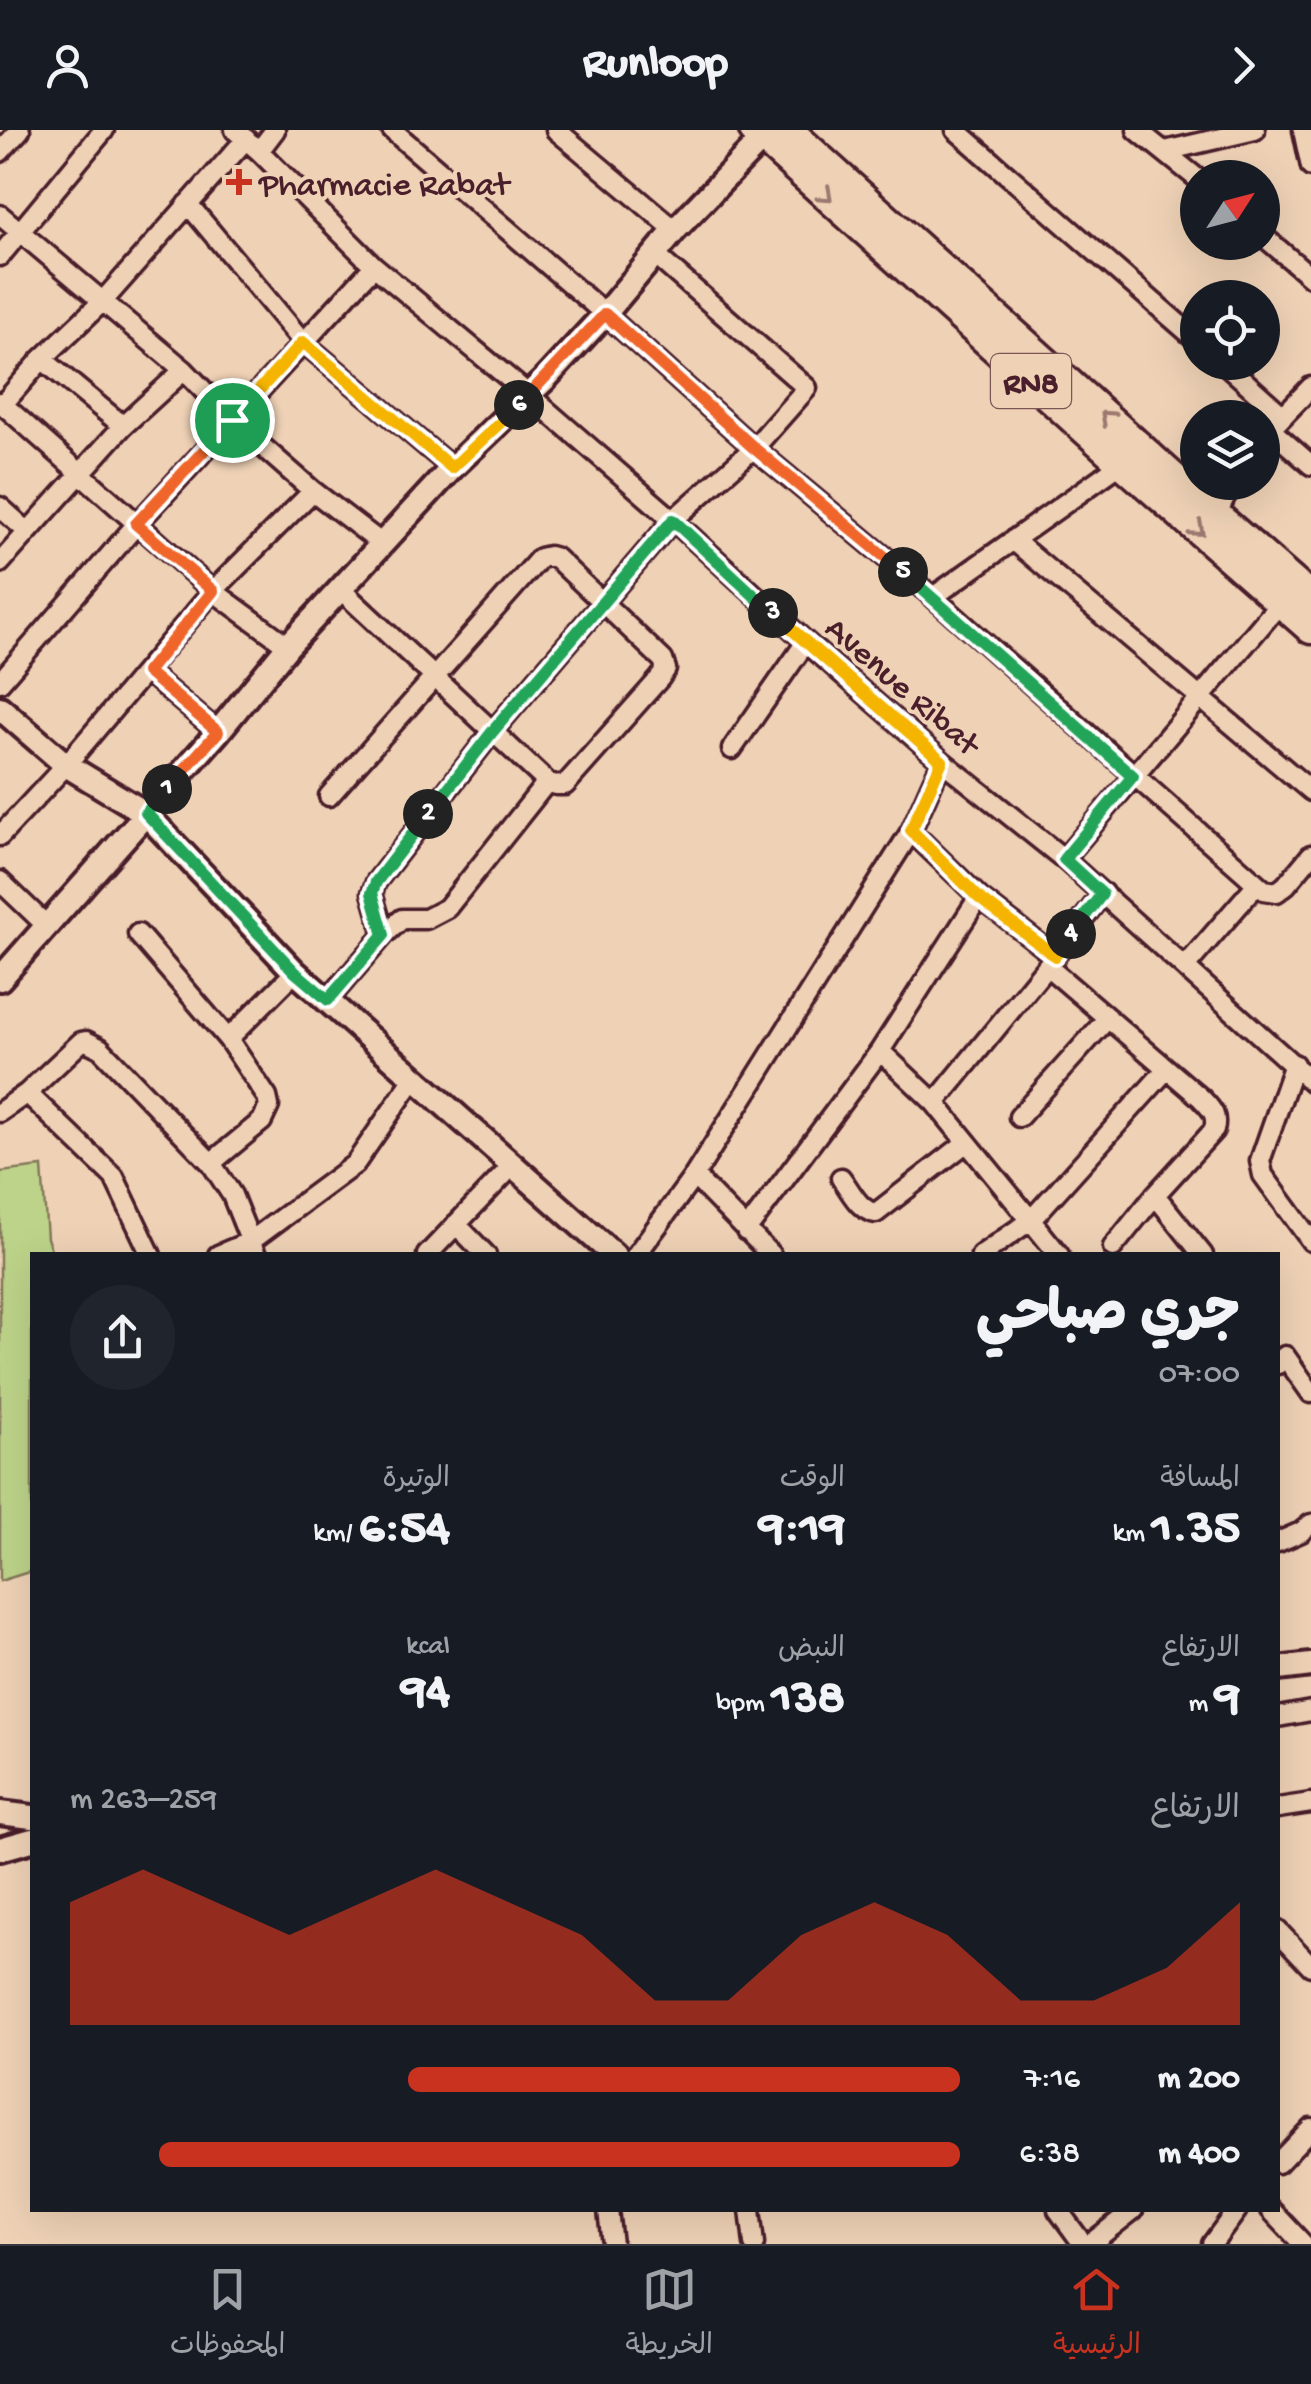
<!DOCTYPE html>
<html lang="ar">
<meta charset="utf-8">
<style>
:root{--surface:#171b24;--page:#20242c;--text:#f1f3f6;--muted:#9ea1a6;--line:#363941;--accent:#c8321e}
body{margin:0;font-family:"Gochi Hand","Playpen Sans Arabic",sans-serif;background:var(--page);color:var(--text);direction:rtl;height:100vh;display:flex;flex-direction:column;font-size:38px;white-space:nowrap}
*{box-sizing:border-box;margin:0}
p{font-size:32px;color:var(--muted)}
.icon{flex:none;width:55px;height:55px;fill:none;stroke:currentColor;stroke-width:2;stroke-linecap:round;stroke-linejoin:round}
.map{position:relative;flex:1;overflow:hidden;direction:ltr}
.side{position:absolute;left:30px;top:1122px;width:1250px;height:960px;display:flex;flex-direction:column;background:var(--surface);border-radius:0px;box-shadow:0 10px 40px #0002;direction:rtl}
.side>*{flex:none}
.needle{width:65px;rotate:54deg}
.fabs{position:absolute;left:1180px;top:30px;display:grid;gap:20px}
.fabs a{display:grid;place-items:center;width:100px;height:100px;border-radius:50%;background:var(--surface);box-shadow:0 10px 40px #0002;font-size:50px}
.pin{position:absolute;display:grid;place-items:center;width:85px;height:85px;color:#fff;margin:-42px;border:5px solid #fff;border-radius:50%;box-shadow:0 2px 10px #0007}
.km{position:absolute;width:50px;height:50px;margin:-25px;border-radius:50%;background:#222;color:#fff;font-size:28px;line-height:50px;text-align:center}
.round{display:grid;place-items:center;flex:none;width:105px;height:105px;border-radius:52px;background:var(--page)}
.summary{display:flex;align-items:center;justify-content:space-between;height:170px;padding:0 40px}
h1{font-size:55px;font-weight:800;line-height:75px}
.metrics{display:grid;grid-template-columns:repeat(3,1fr);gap:15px;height:170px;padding:10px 40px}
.metrics div{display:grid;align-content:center}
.metrics b{font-size:50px;font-weight:800}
.metrics small{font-size:28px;font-weight:400}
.metrics p{font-size:28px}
.chart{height:280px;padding:20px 40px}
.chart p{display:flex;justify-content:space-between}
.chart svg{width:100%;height:180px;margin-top:10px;fill:var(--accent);opacity:.7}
ul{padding:0 40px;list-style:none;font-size:32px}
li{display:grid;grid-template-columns:160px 120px 1fr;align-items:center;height:75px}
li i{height:25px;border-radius:12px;background:var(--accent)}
header{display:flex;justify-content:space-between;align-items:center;height:130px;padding:0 40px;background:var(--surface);font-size:45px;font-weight:800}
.menu{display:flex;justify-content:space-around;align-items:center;height:140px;border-top:2px solid var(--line);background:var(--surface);font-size:28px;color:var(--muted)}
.menu a{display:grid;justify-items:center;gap:5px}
.menu .selected{color:var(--accent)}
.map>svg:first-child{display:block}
.green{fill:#bdd389;stroke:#84795a;stroke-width:2.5}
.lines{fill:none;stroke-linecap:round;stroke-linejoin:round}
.minor-casing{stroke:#4a1f2b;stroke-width:25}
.tertiary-casing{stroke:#4a1f2b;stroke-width:30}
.primary-casing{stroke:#4a1f2b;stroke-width:35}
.minor{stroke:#efd2b6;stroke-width:18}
.tertiary{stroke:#efd2b6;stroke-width:22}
.primary{stroke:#efd2b6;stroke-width:28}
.oneway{stroke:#9c7870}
.split-1-casing{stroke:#fff;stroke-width:20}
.split-2-casing{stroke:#fff;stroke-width:20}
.split-3-casing{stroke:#fff;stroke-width:20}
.split-4-casing{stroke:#fff;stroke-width:20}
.split-5-casing{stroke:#fff;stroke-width:20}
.split-6-casing{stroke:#fff;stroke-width:20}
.split-7-casing{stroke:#fff;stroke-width:20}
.split-1{stroke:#f0652b;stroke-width:12}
.split-2{stroke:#22a559;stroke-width:12}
.split-3{stroke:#22a559;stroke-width:12}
.split-4{stroke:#f5b400;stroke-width:12}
.split-5{stroke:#22a559;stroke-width:12}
.split-6{stroke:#f0652b;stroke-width:12}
.split-7{stroke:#f5b400;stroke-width:12}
.poi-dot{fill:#c8321e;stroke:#efd2b6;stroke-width:4}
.labels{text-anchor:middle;stroke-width:8;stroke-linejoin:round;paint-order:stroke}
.shield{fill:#efd2b6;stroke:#7c5555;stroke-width:2.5}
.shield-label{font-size:32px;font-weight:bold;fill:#4a1f2b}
.poi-label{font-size:35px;fill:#4a1f2b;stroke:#efd2b6;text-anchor:start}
.street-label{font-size:35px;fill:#4a1f2b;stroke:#efd2b6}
</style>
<header><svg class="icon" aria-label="forward" viewBox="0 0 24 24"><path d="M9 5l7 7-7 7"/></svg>Runloop<svg class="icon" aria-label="person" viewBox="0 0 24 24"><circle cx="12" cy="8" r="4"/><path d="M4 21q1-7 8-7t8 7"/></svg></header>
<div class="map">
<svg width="1311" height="2114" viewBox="0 0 1311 2114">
<rect width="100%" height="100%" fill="#efd2b6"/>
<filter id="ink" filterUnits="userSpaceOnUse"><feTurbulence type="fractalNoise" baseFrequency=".01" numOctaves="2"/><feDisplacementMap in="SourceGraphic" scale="20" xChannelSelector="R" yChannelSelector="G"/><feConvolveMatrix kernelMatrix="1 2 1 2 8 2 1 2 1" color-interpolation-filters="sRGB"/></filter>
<g filter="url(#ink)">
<path class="green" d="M42,1037L47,1108L53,1125H32V1441L0,1451V1042Z"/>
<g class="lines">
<g class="minor-casing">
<path id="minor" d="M235,0L259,21L374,136L529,265L673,390L806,512L942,631L1064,729L1311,951
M392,0L605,184L754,318L933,467L1264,760L1277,762L1286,755L1311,725
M556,0L675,100
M956,0L1198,211
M1137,0L1198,49
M1303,0L1311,37
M259,21L275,0
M1165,21L1255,0
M0,22L20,0
M188,74L303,212L452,338
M0,85L184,240L232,290L313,361L382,414
M1262,105L1311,147
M0,126L104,0
M42,229L123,296
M1223,232L1283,286
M0,272L213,461L288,516
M3,274L42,229L103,171L246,9
M1270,299L1311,335
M1262,308L1311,257
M0,377L28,402
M1217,384L1232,352
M1013,410L1311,661
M0,433L123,296L184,240
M933,467L1122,333
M147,542L218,602
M0,552L136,395L374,136
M732,619L806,512
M329,666L540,428L549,426L556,428L663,530L666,539L660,548L565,655H556L547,652L340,459
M911,701L979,767L1055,826
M0,706L66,635L213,461L313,361
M1064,729L1280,473
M0,751L47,796
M138,804L228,909L267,967L269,976L262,991L211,1033
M384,805L372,763L376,752L493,601L673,390L754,318L807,258L654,124
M1047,836L1201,968C1211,979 1218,984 1214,1000L1155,1065L1113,1117
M1185,837L1257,754
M328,870L384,805L402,789H426L447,778L547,652
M228,909L295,842
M880,921L935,973
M1294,934L1260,1031L1263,1045L1311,1111
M27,963L114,1047L151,1125
M0,982L27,963L81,912L86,911L100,918L211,1033L232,1065L256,1125
M1019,987L1107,889
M694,1046L771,1125
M841,1048C851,1061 859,1081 876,1083L967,1012
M1155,1065L1203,1125
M456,1094L486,1125
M746,1101L880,921L979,767
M218,1125L251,1111L355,1034L415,947
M427,1125L513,1035
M636,1125L694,1046L911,701L942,631
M981,1125L1031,1090L1166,940
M1059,1125L935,973L1047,836L1103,763
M1278,1234L1285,1226L1311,1263
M1278,1412L1301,1402L1311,1394
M1278,1587L1311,1581
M1278,1678L1311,1673
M1278,1801L1311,1836
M1278,2033L1311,1998
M608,2080L612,2114
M750,2080L754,2114
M1058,2080L1083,2114
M1271,2080L1303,2114
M1090,2114L1133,2080
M1212,2114L1237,2080"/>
</g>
<g class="tertiary-casing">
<path id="tertiary" d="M0,578L66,635L145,683L295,842L614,1125
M0,849L218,602L288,516L452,338L544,250L605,184L675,100L771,0
M1278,1539L1311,1535
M0,1683L32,1687
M0,1719L32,1710"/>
</g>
<g class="primary-casing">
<path id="primary" d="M754,0L1122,333L1311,499
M788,0L1185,358L1311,468"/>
</g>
<use href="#minor" class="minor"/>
<use href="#tertiary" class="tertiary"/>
<use href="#primary" class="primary"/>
</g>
<defs><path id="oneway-chevron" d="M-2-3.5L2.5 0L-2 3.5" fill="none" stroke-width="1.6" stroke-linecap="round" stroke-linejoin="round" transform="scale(2.5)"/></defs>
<g class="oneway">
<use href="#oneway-chevron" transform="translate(826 65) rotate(42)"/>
<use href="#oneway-chevron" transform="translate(1107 287) rotate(-138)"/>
<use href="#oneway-chevron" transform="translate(1198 400) rotate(41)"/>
</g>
</g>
<g class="lines" filter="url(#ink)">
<g class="split-1-casing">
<path id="split-1" d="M167,659L218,602L147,542L213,461L136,394L232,290"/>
</g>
<g class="split-2-casing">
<path id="split-2" d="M167,659L146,683L295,842L328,870L384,805L372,763L376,752L428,684"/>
</g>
<g class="split-3-casing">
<path id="split-3" d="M428,684L493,601L673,390L773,483"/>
</g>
<g class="split-4-casing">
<path id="split-4" d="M773,483L942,631L911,700L978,767L1055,826L1071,804"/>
</g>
<g class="split-5-casing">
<path id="split-5" d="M903,442L1133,646L1064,729L1102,764L1071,804"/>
</g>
<g class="split-6-casing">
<path id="split-6" d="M519,275L605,184L754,318L903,442"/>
</g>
<g class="split-7-casing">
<path id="split-7" d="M232,290L303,212L452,338L519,275"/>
</g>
<use href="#split-1" class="split-1"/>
<use href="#split-2" class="split-2"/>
<use href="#split-3" class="split-3"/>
<use href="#split-4" class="split-4"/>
<use href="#split-5" class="split-5"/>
<use href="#split-6" class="split-6"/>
<use href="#split-7" class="split-7"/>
</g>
<path class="poi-dot" d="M234 37h10v10h10v10h-10v10h-10v-10h-10v-10h10z"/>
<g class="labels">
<rect class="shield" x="991" y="224" width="80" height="54" rx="8"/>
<g class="shield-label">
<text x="1031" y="262">RN8</text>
</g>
<g class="poi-label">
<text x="259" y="64">Pharmacie Rabat</text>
</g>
<g class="street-label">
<text transform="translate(904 554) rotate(41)" y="12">Avenue Ribat</text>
</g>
</g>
</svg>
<div class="fabs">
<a><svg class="needle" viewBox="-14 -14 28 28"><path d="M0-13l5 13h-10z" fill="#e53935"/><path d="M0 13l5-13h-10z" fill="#9ea1a6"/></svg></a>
<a><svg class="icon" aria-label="locate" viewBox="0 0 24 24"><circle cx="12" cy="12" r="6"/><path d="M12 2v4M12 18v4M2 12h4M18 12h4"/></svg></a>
<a><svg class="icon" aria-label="layers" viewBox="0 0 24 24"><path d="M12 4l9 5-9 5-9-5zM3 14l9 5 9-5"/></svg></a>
</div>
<div class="pin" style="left:232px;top:290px;background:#1e9e55"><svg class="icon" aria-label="arrive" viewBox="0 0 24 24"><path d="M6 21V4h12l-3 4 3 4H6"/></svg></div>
<b class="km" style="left:167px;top:659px">1</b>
<b class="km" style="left:428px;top:684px">2</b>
<b class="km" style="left:773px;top:483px">3</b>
<b class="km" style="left:1071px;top:804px">4</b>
<b class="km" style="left:903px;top:442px">5</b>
<b class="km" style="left:519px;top:275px">6</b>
<section class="side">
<div class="summary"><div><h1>جري صباحي</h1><p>07:00</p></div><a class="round"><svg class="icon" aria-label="share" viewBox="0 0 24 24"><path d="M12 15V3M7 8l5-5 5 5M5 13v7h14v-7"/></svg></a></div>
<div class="metrics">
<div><p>المسافة</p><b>1.35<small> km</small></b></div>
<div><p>الوقت</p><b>9:19</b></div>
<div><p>الوتيرة</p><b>6:54<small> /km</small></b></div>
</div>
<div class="metrics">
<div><p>الارتفاع</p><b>9<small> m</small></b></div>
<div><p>النبض</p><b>138<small> bpm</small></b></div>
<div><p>kcal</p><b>94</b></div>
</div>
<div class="chart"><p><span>الارتفاع</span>259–263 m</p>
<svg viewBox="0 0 160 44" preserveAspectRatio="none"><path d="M0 44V14L10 6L20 14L30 22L40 14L50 6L60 14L70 22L80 38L90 38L100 22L110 14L120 22L130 38L140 38L150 30L160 14V44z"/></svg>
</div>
<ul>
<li><b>200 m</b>7:16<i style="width:62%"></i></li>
<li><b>400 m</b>6:38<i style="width:90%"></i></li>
</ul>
</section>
</div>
<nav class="menu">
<a class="selected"><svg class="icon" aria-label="home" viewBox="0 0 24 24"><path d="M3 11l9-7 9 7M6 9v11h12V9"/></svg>الرئيسية</a>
<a><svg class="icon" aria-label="map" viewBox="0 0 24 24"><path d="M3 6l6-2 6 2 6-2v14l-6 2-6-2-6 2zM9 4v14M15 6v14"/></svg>الخريطة</a>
<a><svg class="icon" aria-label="saved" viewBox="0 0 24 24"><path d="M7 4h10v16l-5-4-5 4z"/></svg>المحفوظات</a>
</nav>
